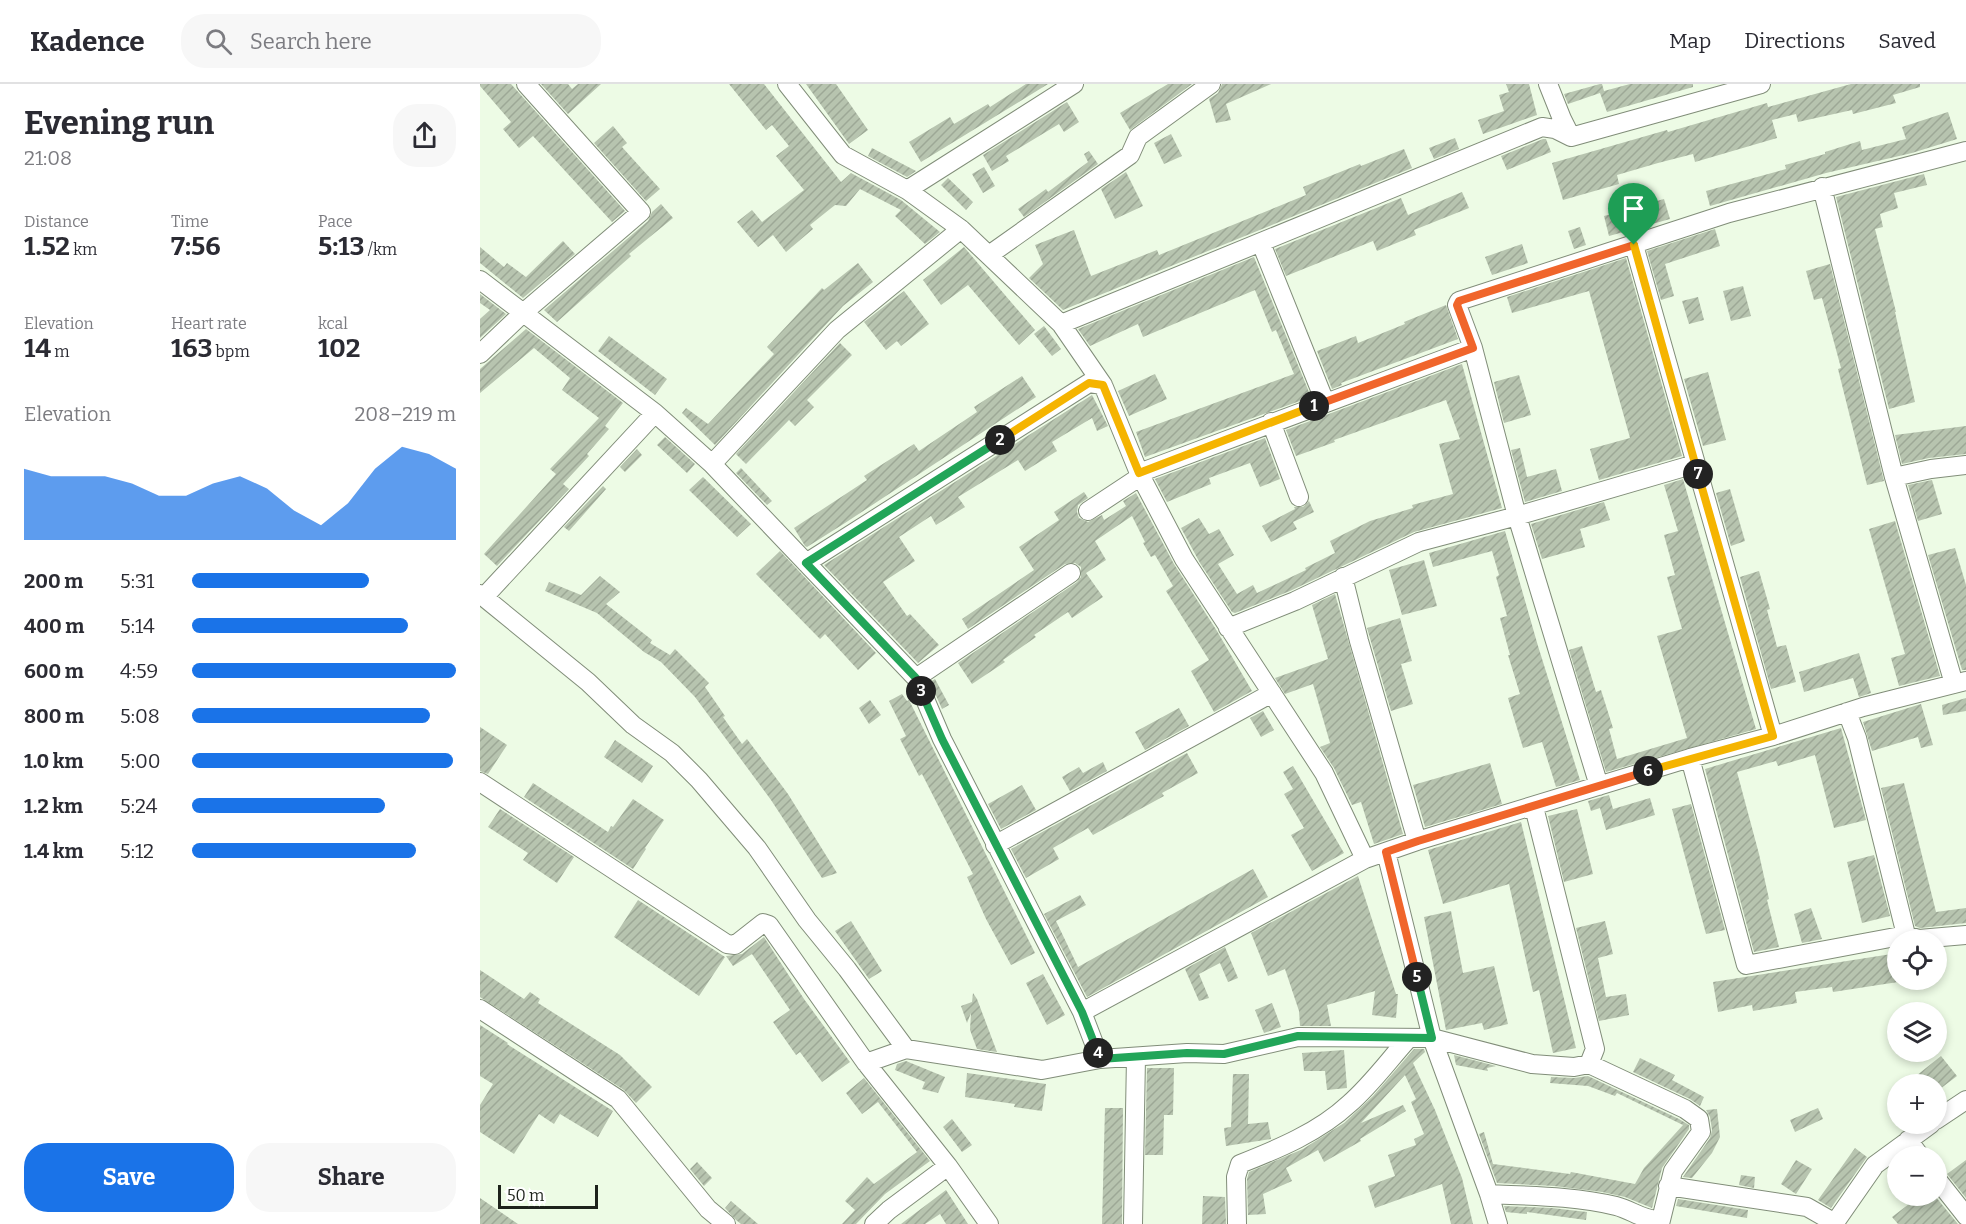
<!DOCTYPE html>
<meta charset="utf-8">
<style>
:root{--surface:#fff;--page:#f7f7f7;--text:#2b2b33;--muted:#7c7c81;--line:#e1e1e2;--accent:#1a73e8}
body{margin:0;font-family:Bitter,serif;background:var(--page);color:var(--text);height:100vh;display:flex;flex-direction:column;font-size:22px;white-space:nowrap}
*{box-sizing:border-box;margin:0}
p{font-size:20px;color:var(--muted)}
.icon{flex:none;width:33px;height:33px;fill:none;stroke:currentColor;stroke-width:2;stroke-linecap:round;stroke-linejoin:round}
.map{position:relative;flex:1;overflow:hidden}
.details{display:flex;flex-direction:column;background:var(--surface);width:480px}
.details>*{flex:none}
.controls{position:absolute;left:1407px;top:846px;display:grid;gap:12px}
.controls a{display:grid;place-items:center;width:60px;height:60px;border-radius:50%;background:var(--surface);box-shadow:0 3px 9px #0003;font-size:30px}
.scale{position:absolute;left:18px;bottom:15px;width:100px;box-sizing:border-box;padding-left:6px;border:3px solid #1d221b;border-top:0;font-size:16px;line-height:21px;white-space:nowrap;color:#1d221b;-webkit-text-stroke:4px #fff;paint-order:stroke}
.pin{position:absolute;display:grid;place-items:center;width:51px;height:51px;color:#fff;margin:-62px -26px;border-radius:50% 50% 50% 0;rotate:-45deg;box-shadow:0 0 6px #0007}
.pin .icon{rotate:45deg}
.km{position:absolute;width:30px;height:30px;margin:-15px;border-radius:50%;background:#222;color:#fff;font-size:16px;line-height:30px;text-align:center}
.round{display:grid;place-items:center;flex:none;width:63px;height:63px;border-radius:24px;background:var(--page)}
.head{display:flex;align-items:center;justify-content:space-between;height:102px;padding:0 24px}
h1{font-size:33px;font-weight:700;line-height:45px}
.stats{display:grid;grid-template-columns:repeat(3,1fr);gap:9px;height:102px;padding:6px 24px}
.stats div{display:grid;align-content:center}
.stats b{font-size:26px;font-weight:700}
.stats small{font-size:16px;font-weight:400}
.stats p{font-size:16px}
.chart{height:168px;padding:12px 24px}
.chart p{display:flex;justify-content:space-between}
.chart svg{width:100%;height:108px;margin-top:6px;fill:var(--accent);opacity:.7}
.action{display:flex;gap:12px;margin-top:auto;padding:12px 24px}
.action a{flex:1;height:69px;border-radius:24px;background:var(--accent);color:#fff;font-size:24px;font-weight:700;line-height:69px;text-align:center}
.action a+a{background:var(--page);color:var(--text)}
ul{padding:0 24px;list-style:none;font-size:20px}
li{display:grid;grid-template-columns:96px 72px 1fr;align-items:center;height:45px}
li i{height:15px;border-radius:8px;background:var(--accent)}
header{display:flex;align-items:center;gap:36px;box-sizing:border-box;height:84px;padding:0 30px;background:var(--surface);border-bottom:2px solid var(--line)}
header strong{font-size:28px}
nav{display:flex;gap:33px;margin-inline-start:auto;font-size:21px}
.search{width:420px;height:54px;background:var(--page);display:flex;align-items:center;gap:15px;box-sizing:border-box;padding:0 21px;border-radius:24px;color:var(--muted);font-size:22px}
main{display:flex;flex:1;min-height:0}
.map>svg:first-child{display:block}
.building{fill:url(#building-hatch)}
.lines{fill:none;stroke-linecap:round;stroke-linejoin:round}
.minor-casing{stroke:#818d79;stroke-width:20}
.minor{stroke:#fff;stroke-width:18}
.split-1-casing{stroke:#fff;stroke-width:12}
.split-2-casing{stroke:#fff;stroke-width:12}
.split-3-casing{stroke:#fff;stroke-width:12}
.split-4-casing{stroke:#fff;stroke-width:12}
.split-5-casing{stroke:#fff;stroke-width:12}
.split-6-casing{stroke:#fff;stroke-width:12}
.split-7-casing{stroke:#fff;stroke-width:12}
.split-8-casing{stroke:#fff;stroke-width:12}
.split-1{stroke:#f0652b;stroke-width:8}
.split-2{stroke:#f5b400;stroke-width:8}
.split-3{stroke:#22a559;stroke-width:8}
.split-4{stroke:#22a559;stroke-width:8}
.split-5{stroke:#22a559;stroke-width:8}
.split-6{stroke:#f0652b;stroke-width:8}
.split-7{stroke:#f5b400;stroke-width:8}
.split-8{stroke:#f5b400;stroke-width:8}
</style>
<header>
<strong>Kadence</strong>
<div class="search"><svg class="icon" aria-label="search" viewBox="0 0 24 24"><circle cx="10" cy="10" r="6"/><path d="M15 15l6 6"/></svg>Search here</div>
<nav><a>Map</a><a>Directions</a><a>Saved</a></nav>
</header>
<main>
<section class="details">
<div class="head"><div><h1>Evening run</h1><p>21:08</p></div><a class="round"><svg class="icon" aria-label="share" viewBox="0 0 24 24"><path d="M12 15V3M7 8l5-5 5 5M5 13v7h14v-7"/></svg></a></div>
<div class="stats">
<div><p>Distance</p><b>1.52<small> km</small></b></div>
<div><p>Time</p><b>7:56</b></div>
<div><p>Pace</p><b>5:13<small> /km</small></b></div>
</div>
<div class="stats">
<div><p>Elevation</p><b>14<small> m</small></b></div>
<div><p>Heart rate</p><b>163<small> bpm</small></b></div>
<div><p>kcal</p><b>102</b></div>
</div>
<div class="chart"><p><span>Elevation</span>208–219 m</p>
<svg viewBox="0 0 160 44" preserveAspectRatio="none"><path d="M0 44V15L10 18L20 18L30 18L40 21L50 26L60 26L70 21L80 18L90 23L100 32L110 38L120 29L130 15L140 6L150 9L160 15V44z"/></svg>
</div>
<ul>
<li><b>200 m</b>5:31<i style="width:67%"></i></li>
<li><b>400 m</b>5:14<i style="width:82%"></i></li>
<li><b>600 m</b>4:59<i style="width:100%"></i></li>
<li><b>800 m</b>5:08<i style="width:90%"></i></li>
<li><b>1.0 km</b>5:00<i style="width:99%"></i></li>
<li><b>1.2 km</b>5:24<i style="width:73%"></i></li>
<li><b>1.4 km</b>5:12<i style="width:85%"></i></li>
</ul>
<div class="action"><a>Save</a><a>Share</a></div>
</section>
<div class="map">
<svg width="1486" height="1140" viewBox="0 0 1486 1140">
<defs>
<pattern id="building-hatch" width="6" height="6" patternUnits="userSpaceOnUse" patternTransform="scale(1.5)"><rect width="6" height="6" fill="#b7c4af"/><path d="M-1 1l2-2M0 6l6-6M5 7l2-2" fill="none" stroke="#9da896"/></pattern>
</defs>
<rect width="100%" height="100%" fill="#edfbe5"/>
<path class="building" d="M0,0H31L145,127L132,138L53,52L39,64L23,45L31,38L0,2Z
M61,0H88L92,5L98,0H121L88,30Z
M249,0H284L361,98L371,89L421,116L460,148L445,160L415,132L421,126L380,105L366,122L355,121L330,141L333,145L306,168L293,151L278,163L257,138L272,126L282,138L324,106L296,72L309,62L292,41L286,46Z
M326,0H356L388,46L369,60Z
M546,0H568L441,78L429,58L470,33L474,40L508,20L510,23Z
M688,0H712L650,46L640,29Z
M742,0H791L746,20L751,36L736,39L729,15L738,9Z
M1026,0H1049L1057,31L1003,50L998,36L1024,27L1019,11L1029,8Z
M1120,0H1122L1124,7L1150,0H1213V3L1127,28L1120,9L1088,20L1084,10Z
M1371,0H1440V3L1413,11L1416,19L1373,30L1372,26L1318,38L1316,30L1292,36L1297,54L1215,78L1213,70L1178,79L1137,91L1139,100L1083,116L1072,79L1187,46L1188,48L1287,19L1288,23Z
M587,18L599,38L584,48L579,40L526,72L529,77L512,87L503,71Z
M1468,28L1477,55L1432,69L1346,89L1230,122L1226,107L1306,85L1305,81L1345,70V68L1380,57L1382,66L1426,55L1422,43Z
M133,42L147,59L142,63L180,105L166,117L114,59Z
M691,50L702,72L684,80L674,59Z
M975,54L979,65L954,75L949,64Z
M1063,55H1066L1071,68L1027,86L1021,72Z
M392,64L436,87L427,93L388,72Z
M924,65L932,84L583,226L549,194L563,180L555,161L594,146L611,192L677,166L679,171L826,111L823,103L880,80L881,82Z
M609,67L618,80L544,133L538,125L566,105L568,108L608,78L604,70Z
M504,83L515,102L503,109L492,90Z
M646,88L663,122L635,135L621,105Z
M1444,90L1447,101L1414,109L1418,124L1400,130L1403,143L1395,145L1416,228H1415L1435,318L1409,325L1356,113Z
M468,94L493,118L486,126L461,101Z
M982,108L989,124L934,146L936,151L897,167L893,157L806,192L795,165L921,114L928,131Z
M1184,115L1190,135L1129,152L1124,132Z
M181,120L193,134L149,170L151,172L77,238L64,226L168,137L172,128Z
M1100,143L1106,161L1094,165L1088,147Z
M1235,145L1240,162L1185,180L1194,212L1181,216L1167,167Z
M83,157L95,170L43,214L0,179V163L24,183L27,179L46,193Z
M1042,160L1048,179L1012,191L1005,173Z
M484,163L555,246L539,261L488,201L461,221L443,196Z
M774,173L831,313L665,373L656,348L814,290L796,246L792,248L775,206L663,253L658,240L610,262L598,245Z
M1146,174L1202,372L1119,396L1110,365L1150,354L1109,207L1032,229L1027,213Z
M378,179L393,198L363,222L235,361L202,329L206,324L228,340L294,270L287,263L342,204L344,206Z
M1350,180L1404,397L1387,401L1358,285L1361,284L1342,214L1334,216L1326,187Z
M1263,202L1271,232L1251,237L1243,207Z
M424,207L449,240L421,262L417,257L406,266L384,238Z
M0,210L26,230L0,254V235L10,226L0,219Z
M1218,213L1224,236L1209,240L1202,217Z
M966,221L978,255L861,299L862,301L852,305L837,267L876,252L878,259L925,240L924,238Z
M564,242L581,265L572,272L554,250Z
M46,245L143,319L125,342L129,345L107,370L109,372L83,400L89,405L17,482L4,470L76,390L70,385L119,334L82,306L90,294L54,264L0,309V285Z
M129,252L187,295L175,311L118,267Z
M360,259L372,271L327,316L334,323L315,342L309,336L266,380L256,370Z
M982,280L1022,424L934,448L810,507L755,529L752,528L720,479L701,444L719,434L729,450L739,445L754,471L738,480L757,510L773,501L777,509L826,486L825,484L855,469L850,457L890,437L933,424L932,421L973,410L959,360L980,355L966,316L854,356L855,358L816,372L806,346Z
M1228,288L1246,356L1223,362L1204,295Z
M675,290L687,315L649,332L638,307Z
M1039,291L1051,331L1024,339L1014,298Z
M542,292L556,313L365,439L327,463L325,462L314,444L387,396L384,392L434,360L439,367L497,328L494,323Z
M612,311L628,342L617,347L612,334L572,358L577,367L545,387L538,376L478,413L485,423L456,441L451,432L419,453L435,477L403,498L427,532L430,530L459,561L438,579L344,481Z
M1486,342V370L1449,374L1422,380L1415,351Z
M185,353L215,380L207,389L177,361Z
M785,354L800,395L780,403L770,379L729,394L731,400L687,418L675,395Z
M1040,364L1047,393L1076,385L1082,407L1045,418L1031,366Z
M157,365L162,371L145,388L140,383Z
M261,384L292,417L287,421L256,389Z
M223,393L271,440L257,453L209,406Z
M1203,395L1276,645L1126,688L1089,566L1102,562L1116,608L1121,606L1133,644L1129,645L1137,675L1207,654L1177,552L1202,545L1187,493L1195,491L1184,451L1198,447L1184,401Z
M1452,396L1462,430L1438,437L1428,401Z
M123,402L126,405L89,447L84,443Z
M1250,405L1265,457L1251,462L1236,409Z
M604,408L608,414L598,421L597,428L599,434L608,438L622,431L624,436L646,422L643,417L656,409L694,480L737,547L772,607L734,628L711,587L729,576L686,507L693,502L675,471L671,473L663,459L665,458L652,432L615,457L626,476L606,489L623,513L592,534L588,528L554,551L556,553L523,576L525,578L492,600L478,579L597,498L601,493V483L595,479L585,480L488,545L482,535L554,486L539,463L579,436L574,428Z
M829,417L834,428L813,438L817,445L791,458L782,442L815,425L814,423H823Z
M1124,418L1130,436L1100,445L1105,463L1062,475L1051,440Z
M1415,437L1460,592L1419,602L1411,574L1425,570L1389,445Z
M1025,447L1058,562L1100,696L1076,703L1062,658L1043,664L1028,614L1040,610L1028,571H1030L1020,534L1027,532L1016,493L1019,491L1012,467L953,483L949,469Z
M1475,464L1486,501V586H1482L1448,471Z
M300,467L396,569L378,586L345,550L340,555L276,490Z
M944,476L957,522L922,531L909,486Z
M1279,487L1290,525L1287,526L1297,563L1306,561L1316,598L1291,605L1260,493Z
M120,492L140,508L126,520L172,556L170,559L190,571L195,565L229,599L225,603L245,632L243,633L262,660L267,655L308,710L357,789L342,794L291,716L215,613L181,578L164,568L117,529L65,507L69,498L101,511Z
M855,510L923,750L894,760L881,718L872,721L854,684L840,663L850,659L833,600L805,610L795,594L848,575L832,521Z
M920,534L932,577L921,580L933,620L911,627L887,544Z
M1379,569L1391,609L1379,613L1373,594L1324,608L1319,588Z
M455,595L469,621L462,625L450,598Z
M422,610L427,617L429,616L555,869L531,881L506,835L487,793L493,790L442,690L439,692L420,655L426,652L409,617Z
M1486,614V627L1463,631L1462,621Z
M390,616L401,631L389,640L379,624Z
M1441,620L1453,661L1441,664L1438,653L1392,667L1383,638Z
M699,624L709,642L665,666L655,648Z
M783,627L794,646L781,653L770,634Z
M0,643L27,661L8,690L0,687Z
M1361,644L1386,736L1354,744L1335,671L1298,682L1296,677L1257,688L1279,770L1289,815L1287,816L1299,863L1274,868L1225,685Z
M135,656L173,682L162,699L124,673Z
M707,669L718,689L682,709L684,712L613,751L608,744L573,764L579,775L546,794L531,765Z
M623,678L627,687L590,707L582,693L599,683L603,689Z
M1010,679L1022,720L945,743L933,701Z
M813,682L864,769L832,787L811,751L824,744L804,710L813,705L803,688Z
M53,699L128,748L131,742L133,743L153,715L184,736L165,764L166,765L153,785L44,713Z
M1424,699L1456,828L1486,824V839L1440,844L1435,842L1401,704Z
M542,701L556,726L521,745L508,720Z
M1129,711L1133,725L1170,714L1175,731L1126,746L1120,724L1111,727L1108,717Z
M1211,720L1245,846L1226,850L1192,725Z
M20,725L94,773L77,799L43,776L48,769L8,743Z
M1097,725L1113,790L1084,798L1068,732Z
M1041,738L1096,964L1073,969L1059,906L1053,908L1029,800L963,820L948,766Z
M1394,771L1410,832L1382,839L1367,778Z
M773,785L788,813L607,913L564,830L600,811L606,821L576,837L598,883Z
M878,792L916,910H918L916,934L892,931L895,907L847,921L851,942H820L819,927L805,885L788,892L771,849Z
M158,816L245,873L219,912L134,853Z
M1331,824L1342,855L1322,859L1314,830Z
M971,827L983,889L1014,882L1028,940L1004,946L1002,939L966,946L944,833Z
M371,837L402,887L389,895L355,847Z
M1125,837L1133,870L1118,874L1126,913L1146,910L1149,931L1119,937L1096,844Z
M284,853L324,915L370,978L342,998L320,968L316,971L293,938L310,926L272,870L253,882L246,872L262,870Z
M745,863L758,894L748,898L740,879L719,890L729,914L719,917L705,885Z
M1418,869V898L1353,908L1352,903L1315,908L1317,919L1273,927L1272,921L1238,928L1233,898Z
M0,886L44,915L50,908L60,915L58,919L140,971L172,1003L156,1019L144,1006L0,913Z
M563,890L585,931L567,941L546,899Z
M493,909L497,915L517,968L497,965L490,946L491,929L487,939L481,922L492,918Z
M792,919L801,943L784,949L775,926Z
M0,941L28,959L27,960L133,1027L118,1053L80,1030L74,1040L59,1030L34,1070L0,1048V1021L13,1000L0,992Z
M934,965H944L945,968L933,979L955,1026L982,1094L993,1140H971L962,1100L895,1124L888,1102L915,1092L908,1071L936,1061L934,1055L944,1050L931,1018L936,1015L925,991L881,1039L923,1021L926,1027L880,1055L881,1057L844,1078L838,1066L806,1084L812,1097L783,1110L786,1130L768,1131L767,1095L769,1088L823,1065L864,1039L893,1012Z
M864,966L867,1004L847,1006L845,987H824L822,969Z
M974,971L1016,982L1007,984L1008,987L976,981Z
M1461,972L1477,992L1456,1008V1000H1426Z
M1160,974L1195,991L1192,996L1224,1013L1220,1022L1210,1015L1153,988Z
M426,977L465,993L458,1009L442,1005L445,998L415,986L417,980Z
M667,984H694L693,1031H684L683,1071H665Z
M487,989L566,1000L562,1027L534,1023L535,1020L485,1013Z
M753,990H769L768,1040L788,1038L791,1055L746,1062L744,1044L751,1043Z
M1108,992L1199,1035L1209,1041V1045L1182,1084L1172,1124L1145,1113L1122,1108L1074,1102L1017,1099L999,1050L1004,1048L1013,1080L1090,1090L1091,1088L1155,1100L1164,1084L1203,1041L1137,1009L1135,1012L1108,1002L1070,999L1071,993L1094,994Z
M384,994L450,1077L405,1110L376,1140H362L375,1126L365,1117L387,1093L394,1100L437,1068L398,1018L382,1030L366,1009Z
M625,1024H643L642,1140H622Z
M1338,1024L1343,1035L1315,1048L1310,1036Z
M1237,1025L1240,1053L1232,1069L1212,1094L1203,1093L1230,1054L1232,1046L1230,1033L1226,1026Z
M472,1035L492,1061L482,1068L463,1043Z
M1375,1064L1387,1073L1351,1124L1338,1116Z
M1316,1076L1332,1085L1316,1110L1301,1100Z
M1486,1076V1114L1467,1090Z
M217,1078L232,1094L224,1102L210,1085Z
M1261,1091L1275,1093L1274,1104L1259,1101Z
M466,1106L488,1140H466L460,1130L445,1140H421Z
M723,1112L745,1113L746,1140H722Z
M1429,1112H1455L1478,1140H1418L1412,1133L1433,1117Z
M0,1114L38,1140H0Z
M1198,1115L1268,1126L1267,1134L1196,1122Z
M251,1117L278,1140H261L256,1136L245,1124Z
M1024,1122L1072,1124L1107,1128L1106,1136L1047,1128V1130L1026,1128Z"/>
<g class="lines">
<g class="minor-casing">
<path id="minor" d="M307,0L363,71L427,106L481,145L581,240L623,301L659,389L704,475L844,689L885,775
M1068,0L1082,35L1091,53
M1342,103L1414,393L1474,600
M427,106L594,0
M781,159L845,318
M1154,161L1293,652
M509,171L650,71L658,53L731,0
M0,196L175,329L232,380L436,594L462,655L602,928L620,975
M581,240L1062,43L1075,45L1091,53L1281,0
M0,270L43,229L161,128L46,0
M791,338L819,413
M232,380L357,246L481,145
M659,389L993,264
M1414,393L1451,385L1486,381
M608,427L661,392
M326,479L609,299L623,301
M863,493L879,557L937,757
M0,510L108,598L153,641L192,669L219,696L277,764L327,836L367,885L426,965
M4,513L175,329
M748,544L815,517L939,458L1037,432L1215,380
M436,594L591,489
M1210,674L1266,881L1426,851L1377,654L1367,628
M0,698L247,860L255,861L283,839L289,841L386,979L468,1082L509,1140
M1119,702L1037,432L993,264L977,221L979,217L1249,129L1486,67
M1054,723L1115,965L1109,980
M515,761L792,609
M906,768L952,954L1009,1110L1018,1140
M1426,851L1439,855L1486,851
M0,925L138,1015L228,1125L246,1140
M602,928L885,775L937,757L1210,674L1293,652L1383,623L1486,597
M386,979L426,965L562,986L620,975L707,969L744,970L818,953L952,954L1052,980L1094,983L1109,980L1205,1025L1219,1035L1221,1048L1193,1087L1180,1140
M1456,1036L1486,1016
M1428,1056L1440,1072
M1456,1094L1486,1132
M1188,1102L1327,1123L1355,1139
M1009,1110C1051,1112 1095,1112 1136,1122C1152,1126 1164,1137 1180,1136
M394,1140L409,1126L468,1082
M653,1140L656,973
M757,1140L756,1093L760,1080C798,1065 839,1048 869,1020C891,1001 909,976 928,955
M1354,1140L1395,1081L1451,1040"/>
</g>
<use href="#minor" class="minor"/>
</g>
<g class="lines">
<g class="split-1-casing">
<path id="split-1" d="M834,322L993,264L977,221L979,217L1154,161"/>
</g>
<g class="split-2-casing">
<path id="split-2" d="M520,356L609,299L623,301L659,389L834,322"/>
</g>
<g class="split-3-casing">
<path id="split-3" d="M441,607L436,594L326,479L520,356"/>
</g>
<g class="split-4-casing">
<path id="split-4" d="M441,607L462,655L602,928L618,969"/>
</g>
<g class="split-5-casing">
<path id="split-5" d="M618,969L620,975L707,969L744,970L818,952L952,954L937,893"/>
</g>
<g class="split-6-casing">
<path id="split-6" d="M937,893L906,768L938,757L1168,687"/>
</g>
<g class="split-7-casing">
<path id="split-7" d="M1168,687L1293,652L1218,390"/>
</g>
<g class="split-8-casing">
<path id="split-8" d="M1154,161L1218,390"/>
</g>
<use href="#split-1" class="split-1"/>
<use href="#split-2" class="split-2"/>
<use href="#split-3" class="split-3"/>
<use href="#split-4" class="split-4"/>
<use href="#split-5" class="split-5"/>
<use href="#split-6" class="split-6"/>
<use href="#split-7" class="split-7"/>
<use href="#split-8" class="split-8"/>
</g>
</svg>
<div class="controls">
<a><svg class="icon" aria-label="locate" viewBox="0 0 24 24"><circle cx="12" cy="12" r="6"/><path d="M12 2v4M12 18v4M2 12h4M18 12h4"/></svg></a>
<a><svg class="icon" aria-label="layers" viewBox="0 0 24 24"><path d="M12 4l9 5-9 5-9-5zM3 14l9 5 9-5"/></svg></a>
<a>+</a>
<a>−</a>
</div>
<div class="scale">50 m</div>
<div class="pin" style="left:1154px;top:161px;background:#1e9e55"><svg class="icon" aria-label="arrive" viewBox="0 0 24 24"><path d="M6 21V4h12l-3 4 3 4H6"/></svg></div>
<b class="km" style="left:834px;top:322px">1</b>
<b class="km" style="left:520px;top:356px">2</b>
<b class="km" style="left:441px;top:607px">3</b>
<b class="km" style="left:618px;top:969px">4</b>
<b class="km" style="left:937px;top:893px">5</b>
<b class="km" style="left:1168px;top:687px">6</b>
<b class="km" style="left:1218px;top:390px">7</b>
</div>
</main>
